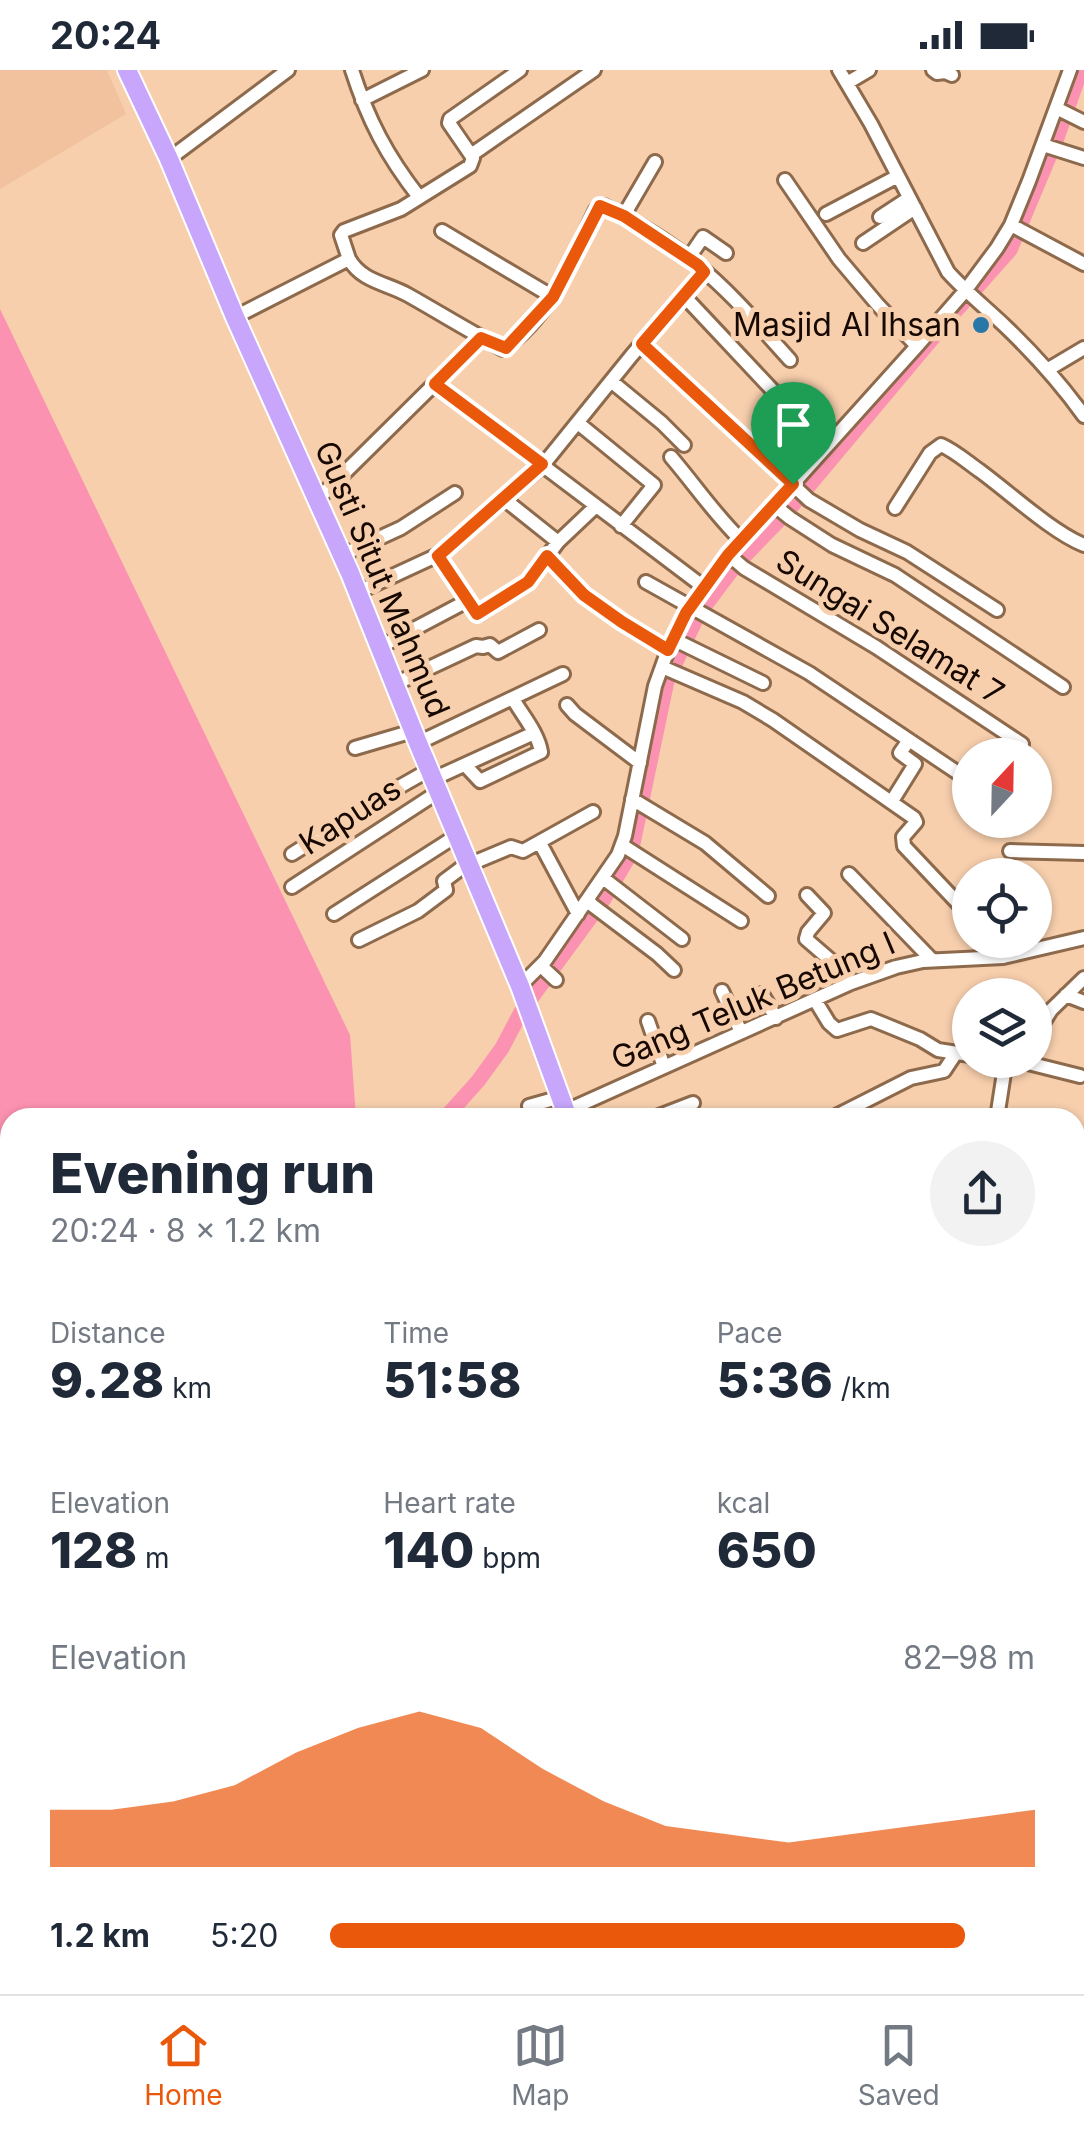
<!DOCTYPE html>
<meta charset="utf-8">
<style>
:root{--surface:#fff;--page:#f2f2f3;--text:#1f2937;--muted:#747a83;--line:#e0e1e3;--accent:#ea580c}
body{margin:0;font-family:Inter,sans-serif;background:var(--page);color:var(--text);height:100vh;display:flex;flex-direction:column;font-size:38px;white-space:nowrap}
*{box-sizing:border-box;margin:0}
p{font-size:32px;color:var(--muted)}
.icon{flex:none;width:55px;height:55px;fill:none;stroke:currentColor;stroke-width:2;stroke-linecap:round;stroke-linejoin:round}
.map{position:relative;flex:1;overflow:hidden}
.panel{position:absolute;left:0px;top:1038px;width:1085px;height:888px;display:flex;flex-direction:column;background:var(--surface);border-radius:30px 30px 0 0;box-shadow:0 2px 8px #0004}
.panel>*{flex:none}
.needle{width:65px;rotate:22deg}
.controls{position:absolute;left:952px;top:668px;display:grid;gap:20px}
.controls a{display:grid;place-items:center;width:100px;height:100px;border-radius:50%;background:var(--surface);box-shadow:0 2px 8px #0004;font-size:50px}
.pin{position:absolute;display:grid;place-items:center;width:85px;height:85px;color:#fff;margin:-102px -42px;border-radius:50% 50% 50% 0;rotate:-45deg;box-shadow:0 0 10px #0007}
.pin .icon{rotate:45deg}
.round{display:grid;place-items:center;flex:none;width:105px;height:105px;border-radius:52px;background:var(--page)}
.headline{display:flex;align-items:center;justify-content:space-between;height:170px;padding:0 50px}
h1{font-size:55px;font-weight:800;line-height:75px}
.figures{display:grid;grid-template-columns:repeat(3,1fr);gap:15px;height:170px;padding:10px 50px}
.figures div{display:grid;align-content:center}
.figures b{font-size:50px;font-weight:800}
.figures small{font-size:28px;font-weight:400}
.figures p{font-size:28px}
.chart{height:280px;padding:20px 50px}
.chart p{display:flex;justify-content:space-between}
.chart svg{width:100%;height:180px;margin-top:10px;fill:var(--accent);opacity:.7}
ul{padding:0 50px;list-style:none;font-size:32px}
li{display:grid;grid-template-columns:160px 120px 1fr;align-items:center;height:75px}
li i{height:25px;border-radius:12px;background:var(--accent)}
.status{display:flex;justify-content:space-between;align-items:center;height:70px;padding:0 50px;background:var(--surface);direction:ltr}
.status svg{height:28px;fill:currentColor}
.dock{display:flex;justify-content:space-around;align-items:center;height:140px;border-top:2px solid var(--line);background:var(--surface);font-size:28px;color:var(--muted)}
.dock a{display:grid;justify-items:center;gap:5px}
.dock .current{color:var(--accent)}
.map>svg:first-child{display:block}
.built{fill:#f1c29d}
.water{fill:#fc92b1}
.lines{fill:none;stroke-linecap:round;stroke-linejoin:round}
.canal{stroke:#fc92b1;stroke-width:9}
.river{stroke:#fc92b1;stroke-width:15}
.ferry{stroke:#530026;stroke-width:2.5;stroke-dasharray:12 10;stroke-linecap:butt}
.minor-casing{stroke:#8e6a4c;stroke-width:18}
.highway-casing{stroke:#fff;stroke-width:22}
.minor{stroke:#fff;stroke-width:12}
.highway{stroke:#c7a6fb;stroke-width:18}
.route-casing{stroke:#fff;stroke-width:20}
.route{stroke:#ea580c;stroke-width:12}
.poi-dot{fill:#2976a9;stroke:#f7cfad;stroke-width:4}
.labels{text-anchor:middle;stroke-width:10;stroke-linejoin:round;paint-order:stroke}
.poi-label{font-size:32px;fill:#170901;stroke:#f7cfad;text-anchor:end}
.street-label{font-size:32px;fill:#170901;stroke:#f7cfad}
</style>
<div class="status"><b>20:24</b><svg viewBox="0 0 49 12"><path d="M0 12V9h3v3zM5 12V6h3v6zM10 12V3h3v9zM15 12V0h3v12zM26 1h20v11H26zM47 4h2v5h-2z"/></svg></div>
<div class="map">
<svg width="1084" height="1924" viewBox="0 0 1084 1924">
<rect width="100%" height="100%" fill="#f7cfad"/>
<path class="built" d="M0,0H107L126,44L0,119Z
M10,1750V1915H122L127,1924H0V1754Z"/>
<path class="water" d="M0,239L350,965L356,1047L10,1048V1752L0,1736Z
M122,1915H764L766,1924H127Z"/>
<g class="lines">
<path class="canal" d="M1075,1363L1084,1358"/>
<path class="river" d="M445,1048L478,1011L502,978L521,942L604,829L631,783L667,611L698,545L735,496L787,442L953,244L1010,180L1057,68L1081,0"/>
<path class="ferry" d="M0,1158L10,1177
M0,1206L10,1225
M0,1256L10,1275
M0,1313L10,1332
M0,1352L10,1370
M0,1418L10,1436
M275,1915L280,1924
M308,1915L313,1924
M323,1915L328,1924
M349,1915L354,1924
M372,1915L376,1924
M392,1915L397,1924"/>
<g class="minor-casing">
<path id="minor" d="M352,0C368,50 387,86 419,127
M839,0L871,54L948,202C966,222 986,238 1006,257C1034,284 1061,314 1084,346
M933,0L937,3L945,2L952,5
M847,13L869,0
M362,30L422,0
M1056,38L1084,52
M1043,75L1084,88
M471,85L594,0
M169,89L288,0
M785,110L839,189L878,235L917,276
M826,144L898,106
M624,145L655,92
M880,147L909,128
M1011,155L1084,194
M442,161L553,227
M863,173L915,138
M349,189C362,212 387,213 408,225C440,243 470,262 503,279C551,246 572,190 596,140L604,136C636,152 669,172 696,194C731,222 760,257 790,290
M688,189L703,167L726,183
M684,226L776,324
M235,247L349,189L341,165L344,161L401,139L470,96L473,88L449,53L450,49L520,0
M642,273L809,430L860,460L907,482L997,540
M1047,300L1084,278
M611,311L662,353L684,375
M435,314L705,518
M786,332L829,374
M578,353L654,415L621,456
M671,387C695,415 715,445 742,471
M504,429L558,472
M317,430L481,268
M774,435L790,448L832,475L895,505L1063,617
M895,438L930,383L941,375C955,381 967,392 980,401C1010,423 1052,462 1084,475
M342,485L401,458L455,423
M438,485L467,531L479,544L528,512L558,472L595,437
M729,485L744,498L876,577L1022,674
M547,486L584,525L623,552L668,580
M646,512L809,603L970,711
M358,522L438,485L543,395L632,285L704,202
M673,569L763,613
M380,577L467,531
M662,597L743,632L773,650L914,748L916,752L903,767L904,776L970,846
M395,614L476,576L483,577L490,575L498,582L539,560
M567,635L575,644L640,693
M418,673L563,604
M355,678L413,661
M465,695L480,711L541,682C538,663 523,646 513,629
M433,709L534,663
M632,729L705,773L768,826
M892,731L915,694L900,683L909,670
M540,773L578,844
M622,775L741,851
M1010,781L1084,783
M292,784L385,725L429,700
M468,795L511,777L523,781L593,742
M849,804L932,890
M603,808L682,869
M292,817L438,722
M807,825L824,843L808,862L806,869L843,901L851,913
M588,830L592,835L657,884L674,900
M334,844L456,766
M359,870L418,841L446,820L444,811L468,793
M993,870L1003,887
M541,896L556,910
M520,916L545,891L618,785L625,766L655,616L668,580L686,543L729,485L917,276L965,221L997,178L1011,155L1029,111L1070,0
M722,921L741,962
M762,924L776,948
M1066,925L1084,932
M815,930L829,953L837,960L871,949L920,969L938,980L970,985
M648,951L664,997
M1035,966L1051,940L1084,908
M1020,991L1080,1006
M529,1036L561,1027
M566,1041L851,913L896,897L923,891L1003,887L1084,868
M654,1048L693,1033
M832,1048L911,1008L944,1001L956,983
M997,1048L1006,990
M1075,1092L1084,1095
M1075,1180L1084,1182
M1075,1222H1084
M1075,1370L1084,1366
M1075,1460L1084,1455
M1075,1670L1084,1669
M1075,1759L1084,1757
M1075,1826L1084,1823
M1075,1877L1084,1897
M976,1915L980,1924
M1025,1915L1028,1924
M940,1924L962,1915"/>
</g>
<g class="highway-casing">
<path id="highway" d="M127,0L169,89L235,247L350,503L418,673L520,916L568,1048
M909,1915L913,1924"/>
</g>
<use href="#minor" class="minor"/>
<use href="#highway" class="highway"/>
</g>
<g class="lines">
<g class="route-casing">
<path id="route" d="M600,136L624,146L698,195L704,202L642,274L793,414L728,485L686,543L668,580L622,552L584,525L547,486L528,512L477,544L438,486L542,394L435,314L481,268L506,278L553,227Z"/>
</g>
<use href="#route" class="route"/>
</g>
<circle class="poi-dot" cx="981" cy="255" r="10"/>
<g class="labels">
<g class="poi-label">
<text x="961" y="266">Masjid Al Ihsan</text>
</g>
<g class="street-label">
<text transform="translate(382 509) rotate(67)" y="11">Gusti Situt Mahmud</text>
<text transform="translate(890 557) rotate(32)" y="11">Sungai Selamat 7</text>
<text transform="translate(350 746) rotate(-33)" y="11">Kapuas</text>
<text transform="translate(753 931) rotate(-23)" y="11">Gang Teluk Betung I</text>
</g>
</g>
</svg>
<div class="controls">
<a><svg class="needle" viewBox="-14 -14 28 28"><path d="M0-13l5 13h-10z" fill="#e53935"/><path d="M0 13l5-13h-10z" fill="#747a83"/></svg></a>
<a><svg class="icon" aria-label="locate" viewBox="0 0 24 24"><circle cx="12" cy="12" r="6"/><path d="M12 2v4M12 18v4M2 12h4M18 12h4"/></svg></a>
<a><svg class="icon" aria-label="layers" viewBox="0 0 24 24"><path d="M12 4l9 5-9 5-9-5zM3 14l9 5 9-5"/></svg></a>
</div>
<div class="pin" style="left:793px;top:414px;background:#1e9e55"><svg class="icon" aria-label="arrive" viewBox="0 0 24 24"><path d="M6 21V4h12l-3 4 3 4H6"/></svg></div>
<section class="panel">
<div class="headline"><div><h1>Evening run</h1><p>20:24 · 8 × 1.2 km</p></div><a class="round"><svg class="icon" aria-label="share" viewBox="0 0 24 24"><path d="M12 15V3M7 8l5-5 5 5M5 13v7h14v-7"/></svg></a></div>
<div class="figures">
<div><p>Distance</p><b>9.28<small> km</small></b></div>
<div><p>Time</p><b>51:58</b></div>
<div><p>Pace</p><b>5:36<small> /km</small></b></div>
</div>
<div class="figures">
<div><p>Elevation</p><b>128<small> m</small></b></div>
<div><p>Heart rate</p><b>140<small> bpm</small></b></div>
<div><p>kcal</p><b>650</b></div>
</div>
<div class="chart"><p><span>Elevation</span>82–98 m</p>
<svg viewBox="0 0 160 44" preserveAspectRatio="none"><path d="M0 44V30L10 30L20 28L30 24L40 16L50 10L60 6L70 10L80 20L90 28L100 34L110 36L120 38L130 36L140 34L150 32L160 30V44z"/></svg>
</div>
<ul>
<li><b>1.2 km</b>5:20<i style="width:90%"></i></li>
</ul>
</section>
</div>
<nav class="dock">
<a class="current"><svg class="icon" aria-label="home" viewBox="0 0 24 24"><path d="M3 11l9-7 9 7M6 9v11h12V9"/></svg>Home</a>
<a><svg class="icon" aria-label="map" viewBox="0 0 24 24"><path d="M3 6l6-2 6 2 6-2v14l-6 2-6-2-6 2zM9 4v14M15 6v14"/></svg>Map</a>
<a><svg class="icon" aria-label="saved" viewBox="0 0 24 24"><path d="M7 4h10v16l-5-4-5 4z"/></svg>Saved</a>
</nav>
